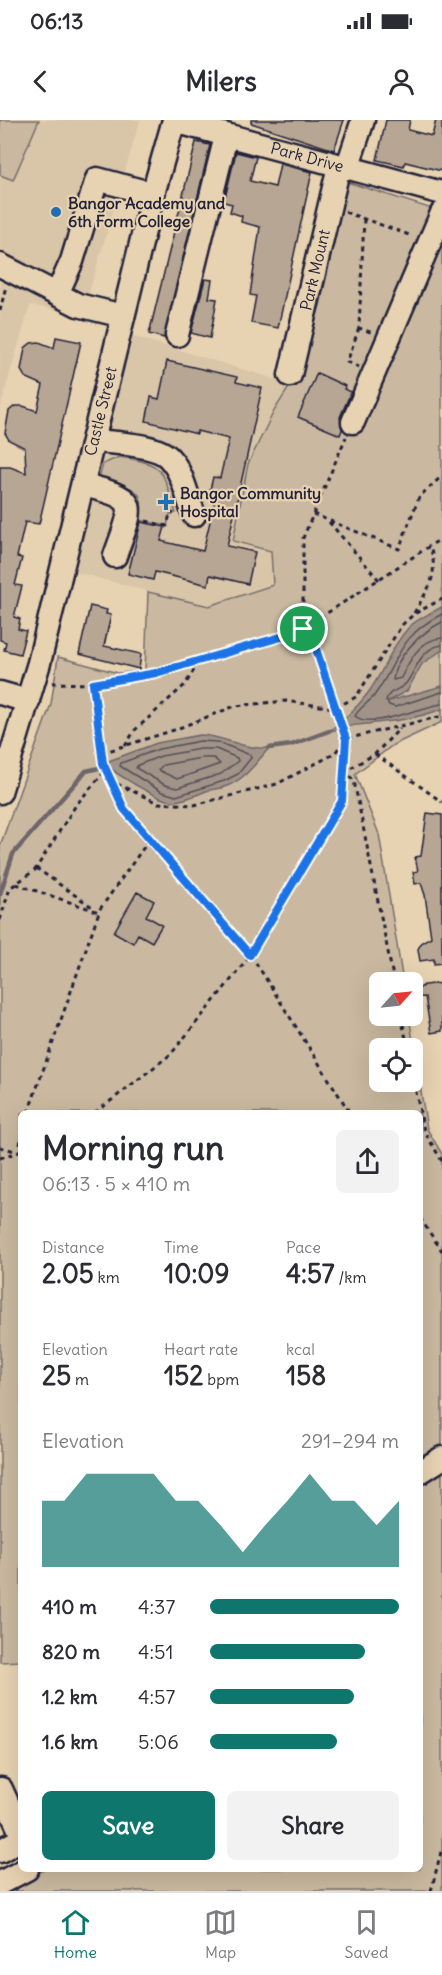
<!DOCTYPE html>
<meta charset="utf-8">
<style>
:root{--surface:#fff;--page:#f2f2f3;--text:#2b2b33;--muted:#7c7c81;--line:#e1e1e2;--accent:#0f766e}
body{margin:0;font-family:Delius,sans-serif;background:var(--page);color:var(--text);height:100vh;display:flex;flex-direction:column;font-size:22px;white-space:nowrap}
*{box-sizing:border-box;margin:0}
p{font-size:20px;color:var(--muted)}
.icon{flex:none;width:33px;height:33px;fill:none;stroke:currentColor;stroke-width:2;stroke-linecap:round;stroke-linejoin:round}
.map{position:relative;flex:1;overflow:hidden}
.side{position:absolute;left:18px;top:990px;width:405px;height:762px;display:flex;flex-direction:column;background:var(--surface);border-radius:9px;box-shadow:0 6px 24px #0002}
.side>*{flex:none}
.needle{width:39px;rotate:63deg}
.tools{position:absolute;left:369px;top:852px;display:grid;gap:12px}
.tools a{display:grid;place-items:center;width:54px;height:54px;border-radius:9px;background:var(--surface);box-shadow:0 6px 24px #0002;font-size:30px}
.pin{position:absolute;display:grid;place-items:center;width:51px;height:51px;color:#fff;margin:-26px;border:3px solid #fff;border-radius:50%;box-shadow:0 2px 6px #0007}
.round{display:grid;place-items:center;flex:none;width:63px;height:63px;border-radius:9px;background:var(--page)}
.summary{display:flex;align-items:center;justify-content:space-between;height:102px;padding:0 24px}
h1{font-size:33px;font-weight:800;line-height:45px}
.metrics{display:grid;grid-template-columns:repeat(3,1fr);gap:9px;height:102px;padding:6px 24px}
.metrics div{display:grid;align-content:center}
.metrics b{font-size:26px;font-weight:800}
.metrics small{font-size:16px;font-weight:400}
.metrics p{font-size:16px}
.chart{height:168px;padding:12px 24px}
.chart p{display:flex;justify-content:space-between}
.chart svg{width:100%;height:108px;margin-top:6px;fill:var(--accent);opacity:.7}
.primary-button{display:flex;gap:12px;margin-top:auto;padding:12px 24px}
.primary-button a{flex:1;height:69px;border-radius:9px;background:var(--accent);color:#fff;font-size:24px;font-weight:800;line-height:69px;text-align:center}
.primary-button a+a{background:var(--page);color:var(--text)}
ul{padding:0 24px;list-style:none;font-size:20px}
li{display:grid;grid-template-columns:96px 72px 1fr;align-items:center;height:45px}
li i{height:15px;border-radius:8px;background:var(--accent)}
.status{display:flex;justify-content:space-between;align-items:center;height:42px;padding:0 30px;background:var(--surface);direction:ltr}
.status svg{height:16px;fill:currentColor}
header{display:flex;justify-content:space-between;align-items:center;height:78px;padding:0 24px;background:var(--surface);font-size:27px;font-weight:800}
.tab-bar{display:flex;justify-content:space-around;align-items:center;height:84px;border-top:2px solid var(--line);background:var(--surface);font-size:16px;color:var(--muted)}
.tab-bar a{display:grid;justify-items:center;gap:3px}
.tab-bar .current{color:var(--accent)}
.map>svg:first-child{display:block}
.built{fill:#d9c5a8}
.green{fill:#cab9a0;stroke:#766e6e;stroke-width:1.5;fill-rule:evenodd}
.water{fill:#a19387;stroke:#6e6669;stroke-width:1.5}
.lines{fill:none;stroke-linecap:round;stroke-linejoin:round}
.shore{stroke:#554f59;stroke-width:1.5}
.stream{stroke:#6e6669;stroke-width:4.5}
.building{fill:#b7a693;stroke:#22223b;stroke-width:1.5}
.minor-casing{stroke:#22223b;stroke-width:27}
.path{stroke:#22223b;stroke-width:3;stroke-dasharray:4.5 4.5;stroke-linecap:butt}
.minor{stroke:#e7d2b1;stroke-width:22}
.route-casing{stroke:#fff;stroke-width:12}
.route{stroke:#1a73e8;stroke-width:8}
.poi-dot{fill:#1f6fb2;stroke:#e7d2b1;stroke-width:2}
.labels{text-anchor:middle;stroke-width:4.5;stroke-linejoin:round;paint-order:stroke}
.street-label{font-size:16px;fill:#22223b;stroke:#e7d2b1}
.poi-label{font-size:16px;font-weight:bold;fill:#22223b;stroke:#e7d2b1;text-anchor:start}
</style>
<div class="status"><b>06:13</b><svg viewBox="0 0 49 12"><path d="M0 12V9h3v3zM5 12V6h3v6zM10 12V3h3v9zM15 12V0h3v12zM26 1h20v11H26zM47 4h2v5h-2z"/></svg></div>
<header><svg class="icon" aria-label="back" viewBox="0 0 24 24"><path d="M15 5l-7 7 7 7"/></svg>Milers<svg class="icon" aria-label="person" viewBox="0 0 24 24"><circle cx="12" cy="8" r="4"/><path d="M4 21q1-7 8-7t8 7"/></svg></header>
<div class="map">
<svg width="442" height="1771" viewBox="0 0 442 1771">
<rect width="100%" height="100%" fill="#e7d2b1"/>
<filter id="ink" filterUnits="userSpaceOnUse"><feTurbulence type="fractalNoise" baseFrequency=".0167" numOctaves="2"/><feDisplacementMap in="SourceGraphic" scale="12" xChannelSelector="R" yChannelSelector="G"/><feConvolveMatrix kernelMatrix="1 2 1 2 8 2 1 2 1" color-interpolation-filters="sRGB"/></filter>
<g filter="url(#ink)">
<path class="built" d="M0,0H140L82,196L30,185L0,288Z
M129,215L291,264L274,291L233,420L271,431L273,465L209,487L75,452Z"/>
<path class="green" d="M0,0H39L13,60L0,55Z
M347,62L442,92V602L393,625L355,654L379,714L403,862H380V896H409L427,1009L442,1034V1329L420,1343V993H21V1541L0,1542V726L51,584L58,537L118,553L145,551L148,472L209,486L273,465L271,431L233,421L248,344L274,291L298,253L320,186ZM380,928H412V962H380Z
M119,337C166,343 162,351 176,393L170,394L167,406L140,400C149,359 120,370 99,358L103,344Z
M442,1349V1771H3L46,1749H420V1363Z"/>
<path class="water" d="M442,487V530L422,544L407,571L386,582L442,566V589C413,600 387,602 357,605C348,606 338,610 329,611C343,601 358,586 368,573C384,552 391,526 410,506C419,498 431,493 442,487Z
M200,615C224,616 244,630 269,628C256,643 244,661 224,667C219,669 212,669 206,671C170,687 168,683 134,664C125,658 110,651 106,642L157,623Z"/>
<g class="lines">
<path class="shore" d="M442,494C397,517 400,540 374,576C368,583 359,588 355,596C372,610 422,586 442,584
M442,502C421,513 395,536 393,560L401,558C409,541 420,519 442,518
M442,525C421,528 417,548 407,562C401,571 389,569 386,580L389,585L395,587L442,572
M200,621L218,622L250,635L251,638L238,654L224,661L176,676L162,672L120,646L121,643L159,629Z
M200,629H216L237,638L238,641L221,654L177,668L165,665L136,648L138,645L161,636Z
M201,638H214L220,644L177,659L158,650L163,645Z"/>
<path class="stream" d="M269,628L291,625L329,611
M0,774L13,734L86,651L108,646"/>
</g>
<path class="building" d="M251,0H344L334,30L251,3Z
M386,0H410L408,10L432,16L436,0H442V51L405,42L404,46L377,40Z
M196,22L210,25L164,218L149,214Z
M236,32L256,37L250,61L275,67L280,44L312,52L278,208L251,203L256,176L250,175L260,107L241,102L242,96L230,92L232,84L224,82Z
M205,159L212,160L209,178L217,179L210,218L191,213Z
M56,217L81,222L39,404L25,402L17,437L22,438L15,465L22,466L14,497L20,499L18,509L26,511L20,534L4,530L6,522L0,520V347H10L26,353L25,328L9,320L5,313L9,291L15,286H23L37,291L43,265L25,257L21,250L25,228L31,223L39,222L54,228Z
M167,241L237,257L236,262L262,268L227,426L255,432L248,464L210,455L208,465L155,452L153,460L128,454L141,402L165,407L161,421L203,431L216,376L209,374L213,357L220,358L229,319L197,311V314L146,301L151,277L159,279Z
M317,253L345,266L344,269L351,272L340,297L342,310L340,315L298,297Z
M90,486L107,490L106,494L111,495L104,526L141,534L139,549L79,534Z
M427,693L442,695V843L434,844V839L420,841L418,829L422,822L431,817L425,775L421,763L415,764L413,752L418,751L415,737L421,736Z
M137,772L154,781L146,796L162,805L152,822L138,814L133,823L114,812Z
M442,863V911L431,913L425,877L412,878V874L424,865Z"/>
<g class="lines">
<g class="minor-casing">
<g id="minor">
<path id="s1" d="M174,1L442,73"/>
<path d="M347,48L363,0"/>
<path d="M0,145L78,185L123,196"/>
<path d="M57,174L72,141L97,59L153,74"/>
<path d="M177,215L226,16"/>
<path id="s2" d="M290,255L339,46"/>
<path d="M353,302L442,93"/>
<path d="M95,321C114,323 158,324 170,339C183,353 187,377 194,395"/>
<path d="M83,365C143,379 133,384 115,436"/>
<path d="M0,573L28,581"/>
<path id="s3" d="M0,672L39,543L153,74L174,0"/>
<path d="M420,1352L442,1338"/>
<path d="M1,1669L21,1713"/>
<path d="M0,1731L21,1719"/>
<path d="M0,1763L27,1749"/>
</g>
</g>
<path class="path" d="M345,92L412,116
M364,99L359,208L373,213
M0,191L6,166
M359,208L347,242L359,247
M313,394L399,429L419,377L442,356
M146,401L167,406L170,394L174,393
M329,402L379,460
M414,493C429,467 439,457 430,426
M303,509V418L346,317
M52,563L93,564L156,553L298,512L442,418
M93,564L103,643L124,689L251,835L350,993
M125,626L135,610L185,565L200,540
M102,633L174,610L235,586L285,581L335,588L356,577L402,505L414,494L442,479
M375,634L442,682
M109,660L158,683L194,685L277,664L334,634L346,619L442,596
M36,748L95,789
M16,764L99,792
M0,800L10,768L35,750L76,685L105,651
M394,862L354,661L345,651L375,634L400,608
M401,896L408,928
M412,953L424,1011L442,1041
M28,993L100,789L149,720
M95,993L171,934L251,835L342,681L346,619L308,505
M0,1027L19,1032
M0,1038L19,1032L21,1018
M420,1098L442,1131
M431,1771L442,1728"/>
<use href="#minor" class="minor"/>
</g>
</g>
<g class="lines" filter="url(#ink)">
<g class="route-casing">
<path id="route" d="M308,505L346,619L342,681L250,835L124,689L103,643L93,564L156,553L298,512Z"/>
</g>
<use href="#route" class="route"/>
</g>
<g class="poi-dot">
<circle cx="56" cy="92" r="6"/>
<path d="M163 373h6v6h6v6h-6v6h-6v-6h-6v-6h6z"/>
</g>
<g class="labels">
<g class="street-label">
<text dy="6" stroke="none"><textPath href="#s1" startOffset="138">Park Drive</textPath></text>
<text dy="6" stroke="none"><textPath href="#s2" startOffset="108">Park Mount</textPath></text>
<text dy="6" stroke="none"><textPath href="#s3" startOffset="394">Castle Street</textPath></text>
</g>
<g class="poi-label">
<text x="68" y="89">Bangor Academy and<tspan x="68" dy="18">6th Form College</tspan></text>
<text x="180" y="379">Bangor Community<tspan x="180" dy="18">Hospital</tspan></text>
</g>
</g>
</svg>
<div class="tools">
<a><svg class="needle" viewBox="-14 -14 28 28"><path d="M0-13l5 13h-10z" fill="#e53935"/><path d="M0 13l5-13h-10z" fill="#7c7c81"/></svg></a>
<a><svg class="icon" aria-label="locate" viewBox="0 0 24 24"><circle cx="12" cy="12" r="6"/><path d="M12 2v4M12 18v4M2 12h4M18 12h4"/></svg></a>
</div>
<div class="pin" style="left:303px;top:509px;background:#1e9e55"><svg class="icon" aria-label="arrive" viewBox="0 0 24 24"><path d="M6 21V4h12l-3 4 3 4H6"/></svg></div>
<section class="side">
<div class="summary"><div><h1>Morning run</h1><p>06:13 · 5 × 410 m</p></div><a class="round"><svg class="icon" aria-label="share" viewBox="0 0 24 24"><path d="M12 15V3M7 8l5-5 5 5M5 13v7h14v-7"/></svg></a></div>
<div class="metrics">
<div><p>Distance</p><b>2.05<small> km</small></b></div>
<div><p>Time</p><b>10:09</b></div>
<div><p>Pace</p><b>4:57<small> /km</small></b></div>
</div>
<div class="metrics">
<div><p>Elevation</p><b>25<small> m</small></b></div>
<div><p>Heart rate</p><b>152<small> bpm</small></b></div>
<div><p>kcal</p><b>158</b></div>
</div>
<div class="chart"><p><span>Elevation</span>291–294 m</p>
<svg viewBox="0 0 160 44" preserveAspectRatio="none"><path d="M0 44V17L10 17L20 6L30 6L40 6L50 6L60 17L70 17L80 27L90 38L100 27L110 17L120 6L130 17L140 17L150 27L160 17V44z"/></svg>
</div>
<ul>
<li><b>410 m</b>4:37<i style="width:100%"></i></li>
<li><b>820 m</b>4:51<i style="width:82%"></i></li>
<li><b>1.2 km</b>4:57<i style="width:76%"></i></li>
<li><b>1.6 km</b>5:06<i style="width:67%"></i></li>
</ul>
<div class="primary-button"><a>Save</a><a>Share</a></div>
</section>
</div>
<nav class="tab-bar">
<a class="current"><svg class="icon" aria-label="home" viewBox="0 0 24 24"><path d="M3 11l9-7 9 7M6 9v11h12V9"/></svg>Home</a>
<a><svg class="icon" aria-label="map" viewBox="0 0 24 24"><path d="M3 6l6-2 6 2 6-2v14l-6 2-6-2-6 2zM9 4v14M15 6v14"/></svg>Map</a>
<a><svg class="icon" aria-label="saved" viewBox="0 0 24 24"><path d="M7 4h10v16l-5-4-5 4z"/></svg>Saved</a>
</nav>
